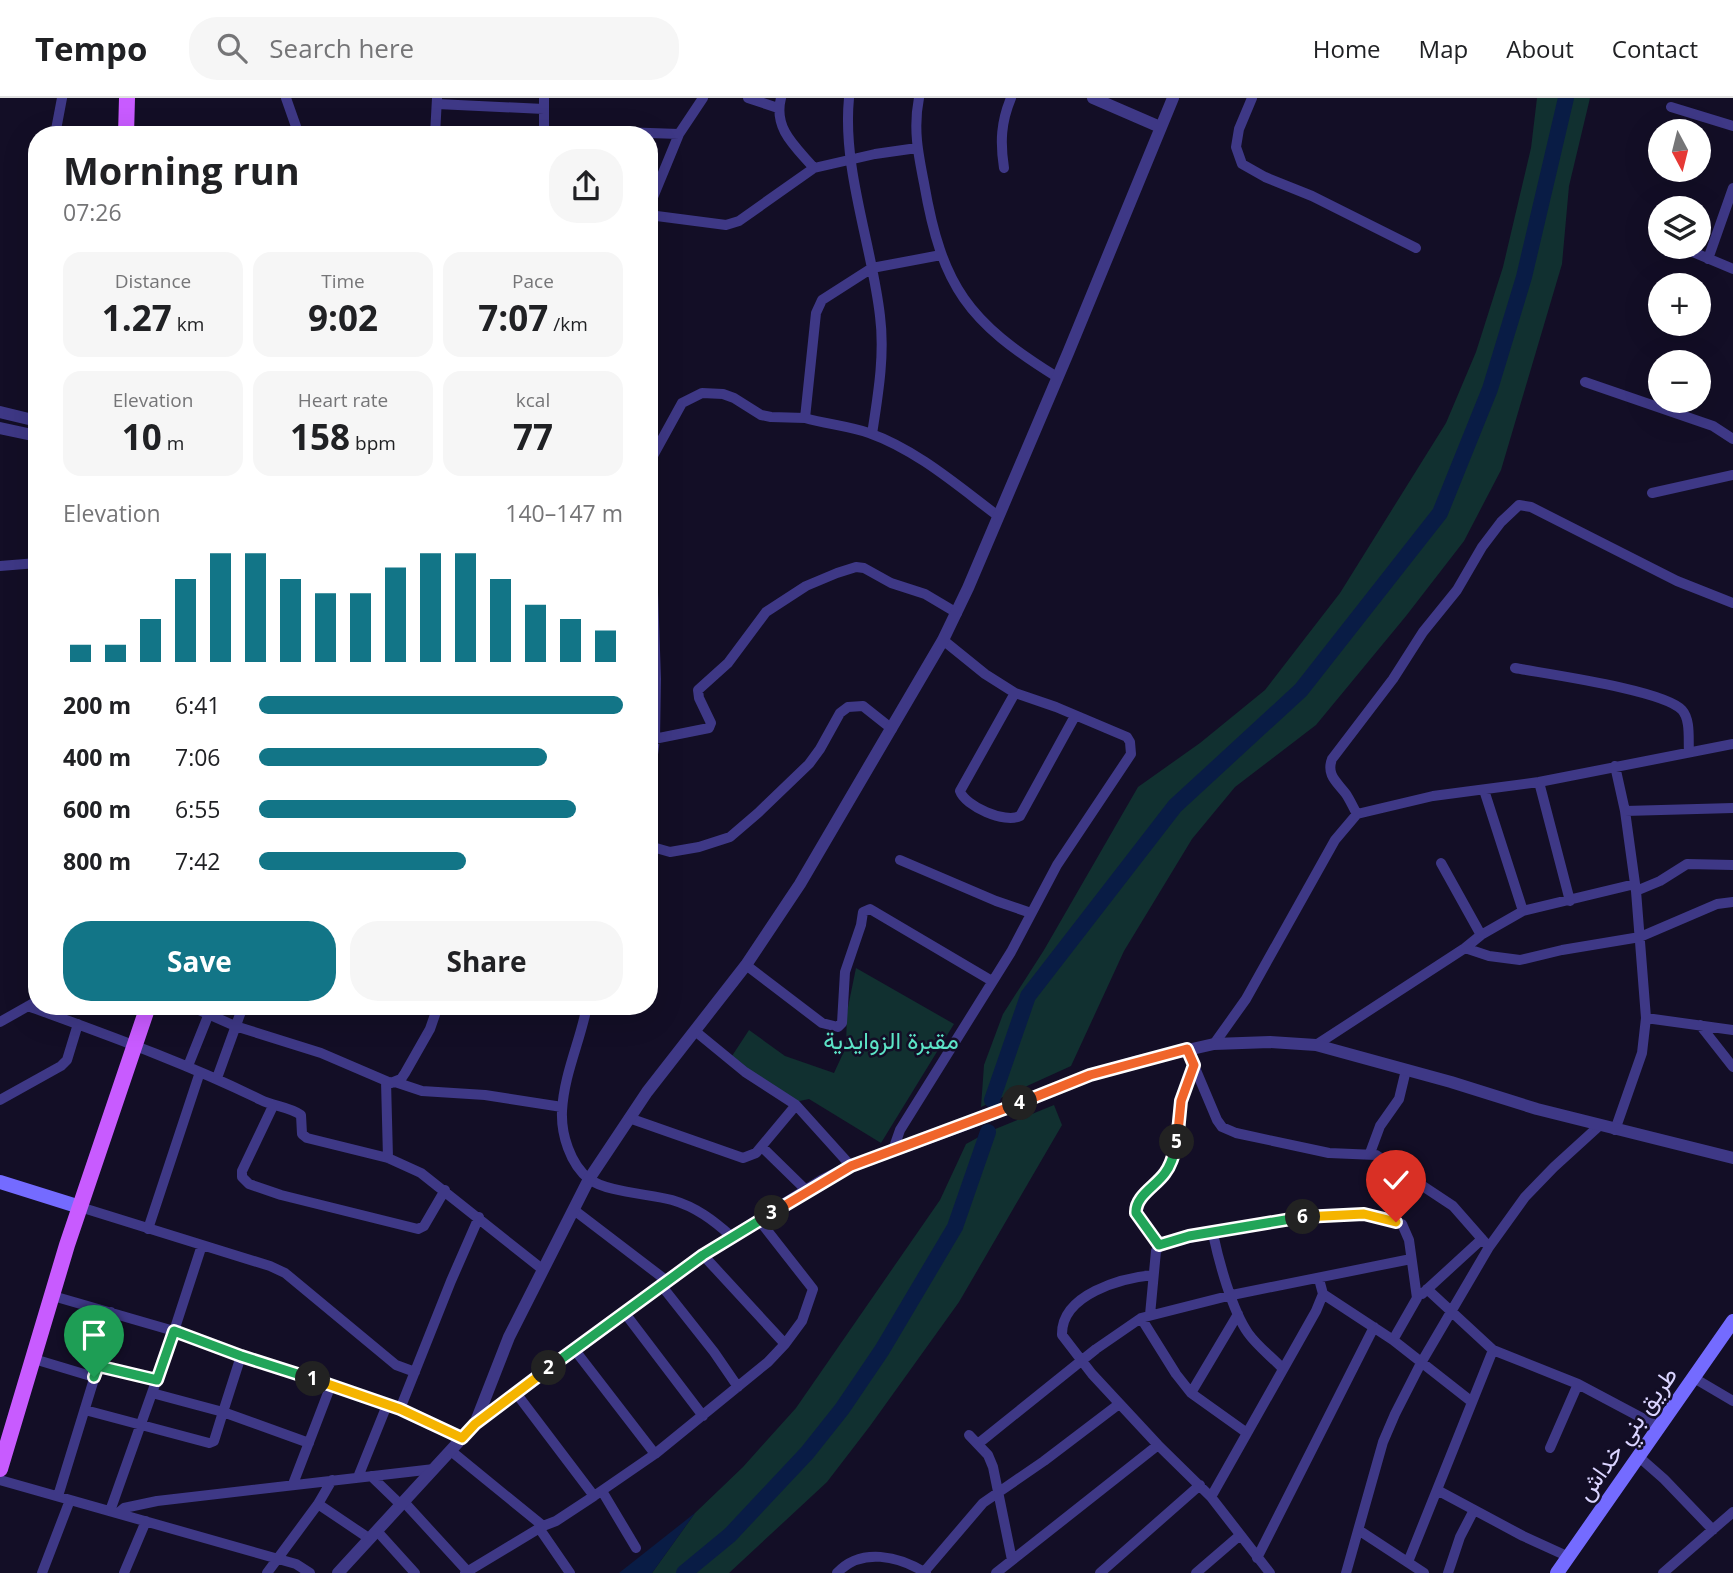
<!DOCTYPE html>
<meta charset="utf-8">
<style>
:root{--surface:#fff;--page:#f6f6f6;--text:#202124;--muted:#757577;--line:#e0e0e0;--accent:#127587}
body{margin:0;font-family:"Open Sans",Vazirmatn,sans-serif;background:var(--page);color:var(--text);height:100vh;display:flex;flex-direction:column;font-size:26px;white-space:nowrap}
*{box-sizing:border-box;margin:0}
p{font-size:23px;color:var(--muted)}
.icon{flex:none;width:38px;height:38px;fill:none;stroke:currentColor;stroke-width:2;stroke-linecap:round;stroke-linejoin:round}
.map{position:relative;flex:1;overflow:hidden}
.drawer{position:absolute;left:28px;top:28px;width:630px;height:889px;display:flex;flex-direction:column;background:var(--surface);border-radius:28px;box-shadow:0 7px 28px #0002}
.drawer>*{flex:none}
.needle{width:46px;rotate:173deg}
.fabs{position:absolute;left:1648px;top:21px;display:grid;gap:14px}
.fabs a{display:grid;place-items:center;width:63px;height:63px;border-radius:50%;background:var(--surface);box-shadow:0 7px 28px #0002;font-size:35px}
.pin{position:absolute;display:grid;place-items:center;width:60px;height:60px;color:#fff;margin:-72px -30px;border-radius:50% 50% 50% 0;rotate:-45deg;box-shadow:0 0 7px #0007}
.pin .icon{rotate:45deg}
.km{position:absolute;width:35px;height:35px;margin:-18px;border-radius:50%;background:#222;color:#fff;font-size:19px;line-height:35px;text-align:center}
.round{display:grid;place-items:center;flex:none;width:74px;height:74px;border-radius:28px;background:var(--page)}
.head{display:flex;align-items:center;justify-content:space-between;height:119px;padding:0 35px}
h1{font-size:38px;font-weight:700;line-height:52px}
.metrics{display:grid;grid-template-columns:repeat(3,1fr);gap:10px;height:119px;padding:7px 35px}
.metrics div{display:grid;align-content:center;border-radius:18px;background:var(--page);text-align:center}
.metrics b{font-size:35px;font-weight:700}
.metrics small{font-size:19px;font-weight:400}
.metrics p{font-size:19px}
.chart{height:196px;padding:14px 35px}
.chart p{display:flex;justify-content:space-between}
.chart svg{width:100%;height:126px;margin-top:7px;stroke:var(--accent);stroke-width:6}
.button{display:flex;gap:14px;margin-top:auto;padding:14px 35px}
.button a{flex:1;height:80px;border-radius:28px;background:var(--accent);color:#fff;font-size:28px;font-weight:700;line-height:80px;text-align:center}
.button a+a{background:var(--page);color:var(--text)}
ul{padding:0 35px;list-style:none;font-size:23px}
li{display:grid;grid-template-columns:112px 84px 1fr;align-items:center;height:52px}
li i{height:18px;border-radius:9px;background:var(--accent)}
header{display:flex;align-items:center;gap:42px;box-sizing:border-box;height:98px;padding:0 35px;background:var(--surface);border-bottom:2px solid var(--line)}
header strong{font-size:33px}
nav{display:flex;gap:38px;margin-inline-start:auto;font-size:24px}
.search{width:490px;height:63px;background:var(--page);display:flex;align-items:center;gap:18px;box-sizing:border-box;padding:0 24px;border-radius:28px;color:var(--muted);font-size:26px}
.map>svg:first-child{display:block}
.green{fill:#113030}
.water{fill:#091c45}
.lines{fill:none;stroke-linecap:round;stroke-linejoin:round}
.river{stroke:#091c45;stroke-width:16}
.minor{stroke:#3e3886;stroke-width:10}
.tertiary{stroke:#3e3886;stroke-width:12}
.secondary{stroke:#746bff;stroke-width:14}
.primary{stroke:#c85bff;stroke-width:16}
.split-1-casing{stroke:#fff;stroke-width:14}
.split-2-casing{stroke:#fff;stroke-width:14}
.split-3-casing{stroke:#fff;stroke-width:14}
.split-4-casing{stroke:#fff;stroke-width:14}
.split-5-casing{stroke:#fff;stroke-width:14}
.split-6-casing{stroke:#fff;stroke-width:14}
.split-7-casing{stroke:#fff;stroke-width:14}
.split-1{stroke:#22a559;stroke-width:9}
.split-2{stroke:#f5b400;stroke-width:9}
.split-3{stroke:#22a559;stroke-width:9}
.split-4{stroke:#f0652b;stroke-width:9}
.split-5{stroke:#f0652b;stroke-width:9}
.split-6{stroke:#22a559;stroke-width:9}
.split-7{stroke:#f5b400;stroke-width:9}
.labels{text-anchor:middle;stroke-width:5;stroke-linejoin:round;paint-order:stroke}
.park-label{font-size:24px;fill:#5ce3c6;stroke:#130e26}
.street-label{font-size:24px;fill:#dad4ff;stroke:#130e26}
</style>
<header>
<strong>Tempo</strong>
<div class="search"><svg class="icon" aria-label="search" viewBox="0 0 24 24"><circle cx="10" cy="10" r="6"/><path d="M15 15l6 6"/></svg>Search here</div>
<nav><a>Home</a><a>Map</a><a>About</a><a>Contact</a></nav>
</header>
<div class="map">
<svg width="1733" height="1475" viewBox="0 0 1733 1475">
<rect width="100%" height="100%" fill="#130e26"/>
<path class="green" d="M1537,0H1590L1569,88L1562,166L1501,372L1464,443L1406,518L1316,627L1235,689L1192,741L1124,853L1071,968L981,1009L984,967L1003,916L1044,852L1138,689L1200,645L1265,592L1340,495L1446,325L1476,254L1503,169L1531,50Z
M856,870L954,926L881,1045L809,1001L795,1004L756,980L732,958L749,932L785,958L834,975L846,949L847,914Z
M1054,1007L1062,1027L959,1204L870,1328L827,1384L729,1475H652L695,1415L743,1369L796,1310L940,1102L966,1046L988,1034Z"/>
<path class="water" d="M695,1415L652,1475H619Z"/>
<g class="lines">
<path class="river" d="M992,1002L1028,898L1175,708L1301,592L1440,415L1490,291L1524,179L1566,0
M684,1475L730,1437L807,1355L842,1311L882,1252L955,1129L988,1034"/>
<path class="minor" d="M286,0L299,37
M544,0V37
M748,0L778,10
M781,0C773,31 796,49 814,70
M849,0C842,71 872,147 880,218C885,257 878,297 872,336
M919,0C913,30 918,55 924,85C942,189 968,224 1057,279
M1252,0L1239,31L1236,49L1242,66L1265,79L1312,98L1416,150
M437,6L544,11
M1671,9L1733,28
M55,37L62,0
M435,37L437,0
M595,37L621,34L679,36
M1004,70C1000,44 1001,24 1011,0
M649,109L679,36L703,0
M649,117L726,127L739,123L814,70L875,56L917,50
M1681,149L1733,171
M941,157L872,170L822,202L816,215L805,320C826,326 848,328 869,335C917,352 958,388 998,418
M1708,161L1733,90
M1585,284L1713,328L1733,341
M649,365L682,305L702,295L723,296L734,300L761,317L771,319L805,320
M649,379L656,581L655,641L649,687
M1652,395L1733,377
M0,468L37,465
M1515,570C1547,576 1664,592 1682,612C1691,622 1688,642 1689,654
M1015,595L960,693C965,708 1005,726 1020,718L1075,618
M649,642L709,630L711,625L699,600L698,592L728,565L766,514L806,488L837,475L856,469L864,470L891,485L925,496L957,515
M1615,668L1625,713L1636,793L1646,920L1642,955L1615,1032
M1539,684L1570,803
M1484,692L1523,813
M1625,713L1733,710
M1357,716C1353,709 1350,702 1346,696C1337,684 1326,677 1332,661L1393,581L1423,534L1457,492L1482,449L1501,424L1519,407L1531,409L1677,483L1733,505
M649,748L670,754L699,749L730,739L758,715L809,666L820,651L840,615L848,609L863,608L892,631
M900,762L996,803L1031,815
M1441,765L1481,837
M1636,793L1660,783L1687,766L1733,767
M1465,850L1489,858L1520,862L1562,852L1640,839L1717,806L1733,804
M746,867L822,925L838,929L842,925L845,874L861,827L863,814L870,811L992,883
M28,908C107,937 186,965 261,1002C273,1008 290,1009 301,1017L302,1036L307,1040L388,1060L421,1075L542,1171
M190,908L235,928L321,955L391,985L401,981L405,975L430,931L438,908
M587,908C580,944 564,976 562,1013C561,1036 570,1066 589,1081C606,1094 650,1096 672,1102C696,1109 713,1122 731,1138
M1646,920L1733,932
M0,924L37,903
M1700,927L1733,969
M695,933L745,974L796,1007L851,1068
M1214,946L1246,901L1335,742L1357,716L1433,698L1539,684L1733,646
M1316,947L1465,850L1481,837L1523,813L1635,786
M1187,951L1217,1022L1222,1029L1236,1035L1329,1055L1376,1057L1453,1108L1489,1149
M188,968L212,908
M217,980L243,908
M386,983L388,1060
M395,984L422,993L485,997L562,1009
M0,1002L61,968L67,962L78,926
M273,1008L242,1073V1079L249,1086L281,1097L418,1131L424,1128L445,1092
M629,1020L743,1060L756,1055L796,1007
M762,1049L807,1093
M893,1052L900,1032L1011,854L1057,767L1131,656L1130,644L1127,639L1056,609L1015,595L985,576L943,542
M1370,1055L1380,1028L1399,1001L1406,972
M80,1109L270,1168L285,1175L396,1267L415,1274
M574,1112L667,1183
M148,1131L200,974
M1213,1136C1219,1164 1232,1212 1248,1235C1258,1249 1272,1259 1283,1271
M1159,1147L1136,1115V1106L1158,1084L1171,1065L1177,1041L1181,1002L1194,967
M703,1157L785,1246
M1153,1177C1122,1180 1061,1196 1062,1237L1092,1276L1158,1347L1211,1399L1270,1475
M661,1187L714,1254L738,1289
M1427,1191L1493,1252L1578,1286L1659,1329
M1323,1196L1393,1242L1472,1304
M1422,1196L1482,1141
M53,1198L174,1233L241,1258L331,1287L400,1311L462,1340
M624,1214L703,1318
M1150,1217L1156,1153L1162,1145L1297,1119L1364,1116L1402,1126L1409,1142L1417,1200L1393,1242
M1141,1220L1176,1276L1191,1295L1247,1335
M574,1251L655,1356
M34,1261L94,1279
M98,1268L157,1282
M1694,1280L1733,1303
M152,1295L223,1314L241,1258
M1191,1295L1238,1216
M400,1311L451,1183L479,1119
M85,1312L209,1345L214,1343L223,1314L309,1345
M969,1337L988,1357L993,1369L1012,1462
M979,1345L1096,1251L1141,1220L1232,1197L1411,1161
M1550,1350L1578,1286
M451,1353L543,1428
M1639,1359L1664,1381L1713,1432
M371,1378L401,1407
M358,1379L387,1307
M0,1382L296,1466L310,1475
M293,1386L331,1287
M1437,1392L1523,1438L1569,1459
M602,1393L636,1450
M58,1398L98,1268L111,1214
M594,1398L655,1356L768,1264L785,1246L802,1223L813,1191L759,1122
M1211,1399L1316,1213L1323,1196L1319,1181
M404,1404L469,1475
M318,1406L370,1441
M110,1413L174,1233L202,1147
M118,1415L124,1410L157,1403L434,1371
M539,1430L570,1475
M377,1433L415,1475
M1360,1433L1424,1475
M1257,1460L1374,1229
M1408,1464L1493,1252
M924,1474L983,1405L1044,1363L1119,1306
M42,1475L70,1402
M124,1475L146,1423
M267,1475L318,1406L332,1382
M465,1475L543,1428L556,1423L594,1398L516,1295
M837,1475C861,1449 899,1458 926,1475
M996,1475L1158,1347
M1100,1475L1200,1387
M1196,1475L1239,1438
M1346,1475L1383,1344L1395,1316L1421,1265L1489,1149L1525,1099L1554,1069L1599,1028
M1448,1475L1460,1439L1474,1412
M1663,1475L1733,1414"/>
<path class="tertiary" d="M1093,0L1160,29
M0,314L37,323
M0,330L37,338
M475,1326L509,1239L589,1081L647,994L746,867L800,786L943,542L968,490L1068,255L1173,0
M338,1475L475,1326L703,1157L823,1082L851,1068L972,1024L1090,977L1139,963L1214,946L1270,944L1316,947L1451,984L1537,1011L1733,1060"/>
<path class="secondary" d="M0,1084L80,1109
M1557,1475L1733,1223"/>
<path class="primary" d="M126,37L127,0
M0,1371L67,1147L148,908"/>
</g>
<g class="lines">
<g class="split-1-casing">
<path id="split-1" d="M94,1279L98,1268L157,1282L174,1233L241,1258L313,1281"/>
</g>
<g class="split-2-casing">
<path id="split-2" d="M313,1281L400,1311L462,1340L475,1326L549,1270"/>
</g>
<g class="split-3-casing">
<path id="split-3" d="M549,1270L703,1157L772,1115"/>
</g>
<g class="split-4-casing">
<path id="split-4" d="M772,1115L851,1068L1020,1005"/>
</g>
<g class="split-5-casing">
<path id="split-5" d="M1020,1005L1090,977L1187,951L1194,967L1181,1003L1177,1044"/>
</g>
<g class="split-6-casing">
<path id="split-6" d="M1177,1044C1174,1055 1172,1066 1165,1075C1156,1088 1135,1098 1136,1115L1159,1147L1189,1138L1303,1119"/>
</g>
<g class="split-7-casing">
<path id="split-7" d="M1303,1119L1364,1116L1396,1124"/>
</g>
<use href="#split-1" class="split-1"/>
<use href="#split-2" class="split-2"/>
<use href="#split-3" class="split-3"/>
<use href="#split-4" class="split-4"/>
<use href="#split-5" class="split-5"/>
<use href="#split-6" class="split-6"/>
<use href="#split-7" class="split-7"/>
</g>
<g class="labels">
<g class="park-label">
<text x="891" y="951">مقبرة الزوايدية</text>
</g>
<g class="street-label">
<text transform="translate(1627 1336) rotate(-55)" y="8">طريق بني خداش</text>
</g>
</g>
</svg>
<div class="fabs">
<a><svg class="needle" viewBox="-14 -14 28 28"><path d="M0-13l5 13h-10z" fill="#e53935"/><path d="M0 13l5-13h-10z" fill="#757577"/></svg></a>
<a><svg class="icon" aria-label="layers" viewBox="0 0 24 24"><path d="M12 4l9 5-9 5-9-5zM3 14l9 5 9-5"/></svg></a>
<a>+</a>
<a>−</a>
</div>
<div class="pin" style="left:94px;top:1279px;background:#1e9e55"><svg class="icon" aria-label="arrive" viewBox="0 0 24 24"><path d="M6 21V4h12l-3 4 3 4H6"/></svg></div>
<div class="pin" style="left:1396px;top:1124px;background:#d93025"><svg class="icon" aria-label="check" viewBox="0 0 24 24"><path d="M5 12l5 5 9-10"/></svg></div>
<b class="km" style="left:313px;top:1281px">1</b>
<b class="km" style="left:549px;top:1270px">2</b>
<b class="km" style="left:772px;top:1115px">3</b>
<b class="km" style="left:1020px;top:1005px">4</b>
<b class="km" style="left:1177px;top:1044px">5</b>
<b class="km" style="left:1303px;top:1119px">6</b>
<section class="drawer">
<div class="head"><div><h1>Morning run</h1><p>07:26</p></div><a class="round"><svg class="icon" aria-label="share" viewBox="0 0 24 24"><path d="M12 15V3M7 8l5-5 5 5M5 13v7h14v-7"/></svg></a></div>
<div class="metrics">
<div><p>Distance</p><b>1.27<small> km</small></b></div>
<div><p>Time</p><b>9:02</b></div>
<div><p>Pace</p><b>7:07<small> /km</small></b></div>
</div>
<div class="metrics">
<div><p>Elevation</p><b>10<small> m</small></b></div>
<div><p>Heart rate</p><b>158<small> bpm</small></b></div>
<div><p>kcal</p><b>77</b></div>
</div>
<div class="chart"><p><span>Elevation</span>140–147 m</p>
<svg viewBox="0 0 160 44" preserveAspectRatio="none"><path d="M5 44V38M15 44V38M25 44V29M35 44V15M45 44V6M55 44V6M65 44V15M75 44V20M85 44V20M95 44V11M105 44V6M115 44V6M125 44V15M135 44V24M145 44V29M155 44V33"/></svg>
</div>
<ul>
<li><b>200 m</b>6:41<i style="width:100%"></i></li>
<li><b>400 m</b>7:06<i style="width:79%"></i></li>
<li><b>600 m</b>6:55<i style="width:87%"></i></li>
<li><b>800 m</b>7:42<i style="width:57%"></i></li>
</ul>
<div class="button"><a>Save</a><a>Share</a></div>
</section>
</div>
